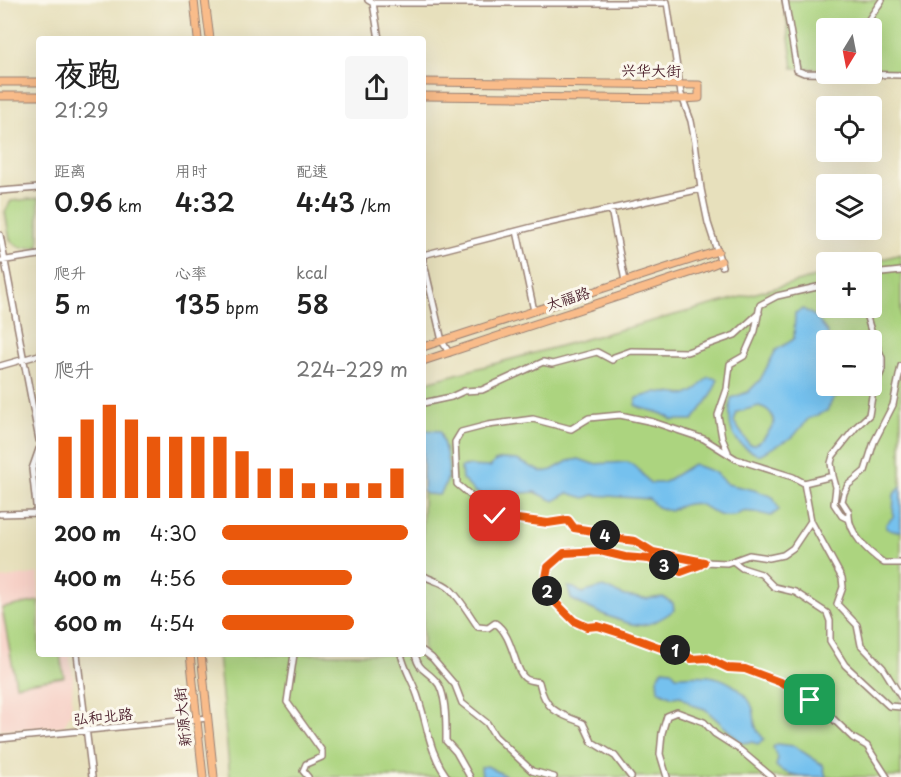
<!DOCTYPE html>
<html lang="zh">
<meta charset="utf-8">
<style>
:root{--surface:#fff;--page:#f6f6f6;--text:#222;--muted:#767676;--accent:#ea580c}
body{margin:0;font-family:"Playpen Sans","LXGW WenKai TC",sans-serif;background:var(--page);color:var(--text);height:100vh;display:flex;flex-direction:column;font-size:22px;white-space:nowrap}
*{box-sizing:border-box;margin:0}
p{font-size:20px;color:var(--muted)}
.icon{flex:none;width:33px;height:33px;fill:none;stroke:currentColor;stroke-width:2;stroke-linecap:round;stroke-linejoin:round}
.map{position:relative;flex:1;overflow:hidden}
.drawer{position:absolute;left:36px;top:36px;width:390px;height:621px;display:flex;flex-direction:column;background:var(--surface);border-radius:6px;box-shadow:0 6px 24px #0002}
.drawer>*{flex:none}
.needle{width:39px;rotate:190deg}
.controls{position:absolute;left:816px;top:18px;display:grid;gap:12px}
.controls a{display:grid;place-items:center;width:66px;height:66px;border-radius:6px;background:var(--surface);box-shadow:0 6px 24px #0002;font-size:30px}
.pin{position:absolute;display:grid;place-items:center;width:51px;height:51px;color:#fff;margin:-26px;border-radius:12px;box-shadow:0 3px 9px #0006}
.km{position:absolute;width:30px;height:30px;margin:-15px;border-radius:50%;background:#222;color:#fff;font-size:16px;line-height:30px;text-align:center}
.round{display:grid;place-items:center;flex:none;width:63px;height:63px;border-radius:6px;background:var(--page)}
.headline{display:flex;align-items:center;justify-content:space-between;height:102px;padding:0 18px}
h1{font-size:33px;font-weight:600;line-height:45px}
.figures{display:grid;grid-template-columns:repeat(3,1fr);gap:9px;height:102px;padding:6px 18px}
.figures div{display:grid;align-content:center}
.figures b{font-size:26px;font-weight:600}
.figures small{font-size:16px;font-weight:400}
.figures p{font-size:16px}
.chart{height:168px;padding:12px 18px}
.chart p{display:flex;justify-content:space-between}
.chart svg{width:100%;height:108px;margin-top:6px;stroke:var(--accent);stroke-width:6}
ul{padding:0 18px;list-style:none;font-size:20px}
li{display:grid;grid-template-columns:96px 72px 1fr;align-items:center;height:45px}
li i{height:15px;border-radius:8px;background:var(--accent)}
.map>svg:first-child{display:block}
.built{fill:#f7d1c7}
.green{fill:#acd47f;stroke:#7b7a55;stroke-width:1.5;fill-rule:evenodd}
.water{fill:#74c1ee;stroke:#5f708c;stroke-width:1.5;fill-rule:evenodd}
.lines{fill:none;stroke-linecap:round;stroke-linejoin:round}
.minor-casing{stroke:#988074;stroke-width:8}
.major-casing{stroke:#988074;stroke-width:9}
.minor{stroke:#fff;stroke-width:5}
.major{stroke:#f9bc8a;stroke-width:7}
.route-casing{stroke:#fff;stroke-width:12}
.route{stroke:#ea580c;stroke-width:8}
.labels{text-anchor:middle;stroke-width:6;stroke-linejoin:round;paint-order:stroke}
.street-label{font-size:15px;fill:#4a1f2b;stroke:#fbf7ec}
</style>
<div class="map">
<svg width="901" height="777" viewBox="0 0 901 777">
<rect width="100%" height="100%" fill="#fbf7ec"/>
<filter id="ink" filterUnits="userSpaceOnUse"><feTurbulence type="fractalNoise" baseFrequency=".0167" numOctaves="2"/><feDisplacementMap in="SourceGraphic" scale="12" xChannelSelector="R" yChannelSelector="G"/><feConvolveMatrix kernelMatrix="1 2 1 2 8 2 1 2 1" color-interpolation-filters="sRGB"/></filter>
<filter id="wash" filterUnits="userSpaceOnUse"><feTurbulence type="fractalNoise" baseFrequency=".008" numOctaves="4" result="noise"/><feDisplacementMap in="SourceGraphic" scale="24" xChannelSelector="R" yChannelSelector="G"/><feGaussianBlur stdDeviation="1.35" result="paint"/><feColorMatrix in="noise" values="0 0 0 0 0 0 0 0 0 0 0 0 0 0 0 0 0 1.4 0 .05"/><feComposite in="paint" operator="in"/></filter>
<g filter="url(#wash)">
<rect width="100%" height="100%" fill="#e7e0bc"/>
<path class="built" d="M39,573V654H69L73,677L71,712L64,726L0,730V579Z"/>
<path class="green" d="M784,0H901V71L872,70V28H826V69L793,68Z
M39,198V247L21,248L10,240L5,212L11,201Z
M901,254V777H230L218,654H423V383L826,274V308H872L871,262ZM826,340H872V386H826Z
M39,601V654H60L64,677L16,685L2,608Z"/>
<path class="water" d="M803,309L815,316L828,333L826,386H845V390L833,399L827,411L808,419L793,437L759,455C730,443 727,427 731,398L748,392L760,380L776,350L794,339L795,313ZM759,406C769,409 773,414 774,424L763,439L754,445L749,444L734,422L737,412Z
M708,377L718,379L711,396L693,420H672C661,410 648,412 635,405L637,398L657,392L687,395L695,391Z
M423,430L440,431C446,454 456,474 439,495L426,494L423,491Z
M502,459L517,460L542,472L552,470L568,461L579,459L593,464L628,462L638,469L650,483H663L693,464L714,472L727,484L754,490L773,497L779,510L771,516C762,514 750,510 742,512C739,513 736,516 733,516C706,520 707,490 670,511L657,507L649,499L593,495L585,498L568,493L554,501L535,492L512,494L508,491L485,496L475,492L462,479L461,468L464,466L490,467L495,461Z
M901,486V531H892L886,528V524L893,517L894,494Z
M568,587L574,588L582,593L603,587L625,596L646,599L663,597L673,603L674,610C665,617 655,623 643,625C629,627 585,607 571,599Z
M663,669L671,670L676,676C687,676 705,674 714,677C729,680 749,694 753,709C757,725 751,724 764,739L758,744L751,742L742,743L705,709L692,705L681,696L672,697L658,690L657,678Z
M777,744L794,746L823,765L826,777C810,777 786,777 776,766L778,758L773,747Z
M487,766L508,777H482L481,767Z"/>
</g>
<g filter="url(#ink)">
<g class="lines">
<g class="minor-casing">
<path id="minor" d="M368,0L373,3L379,39
M785,0L797,70L804,73L901,75
M667,2L681,94L691,121L695,142L701,189L708,223L722,266
M373,3H667
M863,28L882,0
M0,191L39,188
M611,209L625,281
M517,231L534,311
M0,235L39,440
M423,255L544,224L701,189
M423,259L442,341L449,353
M0,261L39,255
M872,274L901,271
M0,366L39,355
M901,366L893,405L874,442L865,471L848,485L844,493L842,501L849,512C847,532 868,552 884,563H901
M423,403L451,397L464,391L482,390L543,362L552,364L597,352L612,360L614,357L631,351L687,352L735,335L759,313
M39,449L32,469L37,514L39,518
M728,452L722,438L718,415L727,389L730,364L744,356L755,331L760,305L777,296L826,285
M833,476L836,487L834,504L842,516L848,519
M804,483L811,521L842,578L843,587L837,604L857,625L861,645L883,668L901,697
M0,514L37,513
M811,521L793,548L783,555L769,558L749,555L727,563L704,562L653,552L635,541L613,538L593,531L574,528L568,520L548,523L495,516L457,484L455,442L461,432L488,425L533,419L571,429L589,418L620,415L653,422L704,439L736,459L793,477L804,483L833,476L831,463L833,456L856,427L869,415L873,390L882,370V358L871,331L866,314L857,308
M733,561L742,568L761,574L774,587L795,592L827,613L830,621V641L845,665L889,706L901,707
M704,562L700,565L681,571L649,559L625,557L600,551L564,553L548,567L545,583L548,595L574,621L587,627L598,626L623,634L661,649L680,650L691,659L707,658L728,668L745,669L793,687L802,695L824,710L853,738L867,746L887,777
M423,575C431,581 441,581 449,588C460,598 469,614 478,627L488,628L495,623C513,634 515,672 525,678C528,681 534,681 539,682C545,710 558,714 583,723L592,742L615,756L631,777
M423,651L432,658L455,685L462,703L487,723L495,736L532,771L554,777
M77,654L92,777
M294,654L287,702L322,751V757L306,764L303,771L308,777
M401,654C404,667 410,677 415,689C427,718 427,750 447,777
M415,654C419,671 425,669 435,680C447,691 446,725 446,741L456,752L470,777
M0,739L208,718
M667,777L660,754L662,733L667,716L677,712L704,722L715,734L740,750L772,777"/>
</g>
<g class="major-casing">
<path id="major" d="M194,0L198,39
M205,0L210,39
M0,82H39
M423,82L699,85V98L683,99L423,96
M0,96H39
M423,347L718,251
M423,361L702,269L721,261
M190,654L203,777
M201,654L214,777"/>
</g>
<use href="#minor" class="minor"/>
<use href="#major" class="major"/>
</g>
</g>
<g class="lines" filter="url(#ink)">
<g class="route-casing">
<path id="route" d="M495,516L548,523L568,520L574,528L593,531L613,538L635,541L653,552L704,562L700,565L681,572L649,559L625,557L600,551L564,553L548,567L545,583L548,595L574,621L587,627L598,626L623,634L661,648L680,650L691,659L707,658L728,668L745,669L793,687L810,700"/>
</g>
<use href="#route" class="route"/>
</g>
<g class="labels">
<g class="street-label">
<text transform="translate(651 71) rotate(1)" y="5">兴华大街</text>
<text transform="translate(568 299) rotate(-18)" y="5">太福路</text>
<text transform="translate(103 717) rotate(-6)" y="5">弘和北路</text>
<text transform="translate(183 717) rotate(-96)" y="5">新源大街</text>
</g>
</g>
</svg>
<div class="controls">
<a><svg class="needle" viewBox="-14 -14 28 28"><path d="M0-13l5 13h-10z" fill="#e53935"/><path d="M0 13l5-13h-10z" fill="#767676"/></svg></a>
<a><svg class="icon" aria-label="locate" viewBox="0 0 24 24"><circle cx="12" cy="12" r="6"/><path d="M12 2v4M12 18v4M2 12h4M18 12h4"/></svg></a>
<a><svg class="icon" aria-label="layers" viewBox="0 0 24 24"><path d="M12 4l9 5-9 5-9-5zM3 14l9 5 9-5"/></svg></a>
<a>+</a>
<a>−</a>
</div>
<div class="pin" style="left:810px;top:700px;background:#1e9e55"><svg class="icon" aria-label="arrive" viewBox="0 0 24 24"><path d="M6 21V4h12l-3 4 3 4H6"/></svg></div>
<div class="pin" style="left:495px;top:516px;background:#d93025"><svg class="icon" aria-label="check" viewBox="0 0 24 24"><path d="M5 12l5 5 9-10"/></svg></div>
<b class="km" style="left:675px;top:650px">1</b>
<b class="km" style="left:547px;top:591px">2</b>
<b class="km" style="left:664px;top:565px">3</b>
<b class="km" style="left:605px;top:535px">4</b>
<section class="drawer">
<div class="headline"><div><h1>夜跑</h1><p>21:29</p></div><a class="round"><svg class="icon" aria-label="share" viewBox="0 0 24 24"><path d="M12 15V3M7 8l5-5 5 5M5 13v7h14v-7"/></svg></a></div>
<div class="figures">
<div><p>距离</p><b>0.96<small> km</small></b></div>
<div><p>用时</p><b>4:32</b></div>
<div><p>配速</p><b>4:43<small> /km</small></b></div>
</div>
<div class="figures">
<div><p>爬升</p><b>5<small> m</small></b></div>
<div><p>心率</p><b>135<small> bpm</small></b></div>
<div><p>kcal</p><b>58</b></div>
</div>
<div class="chart"><p><span>爬升</span>224–229 m</p>
<svg viewBox="0 0 160 44" preserveAspectRatio="none"><path d="M5 44V19M15 44V12M25 44V6M35 44V12M45 44V19M55 44V19M65 44V19M75 44V19M85 44V25M95 44V32M105 44V32M115 44V38M125 44V38M135 44V38M145 44V38M155 44V32"/></svg>
</div>
<ul>
<li><b>200 m</b>4:30<i style="width:100%"></i></li>
<li><b>400 m</b>4:56<i style="width:70%"></i></li>
<li><b>600 m</b>4:54<i style="width:71%"></i></li>
</ul>
</section>
</div>
